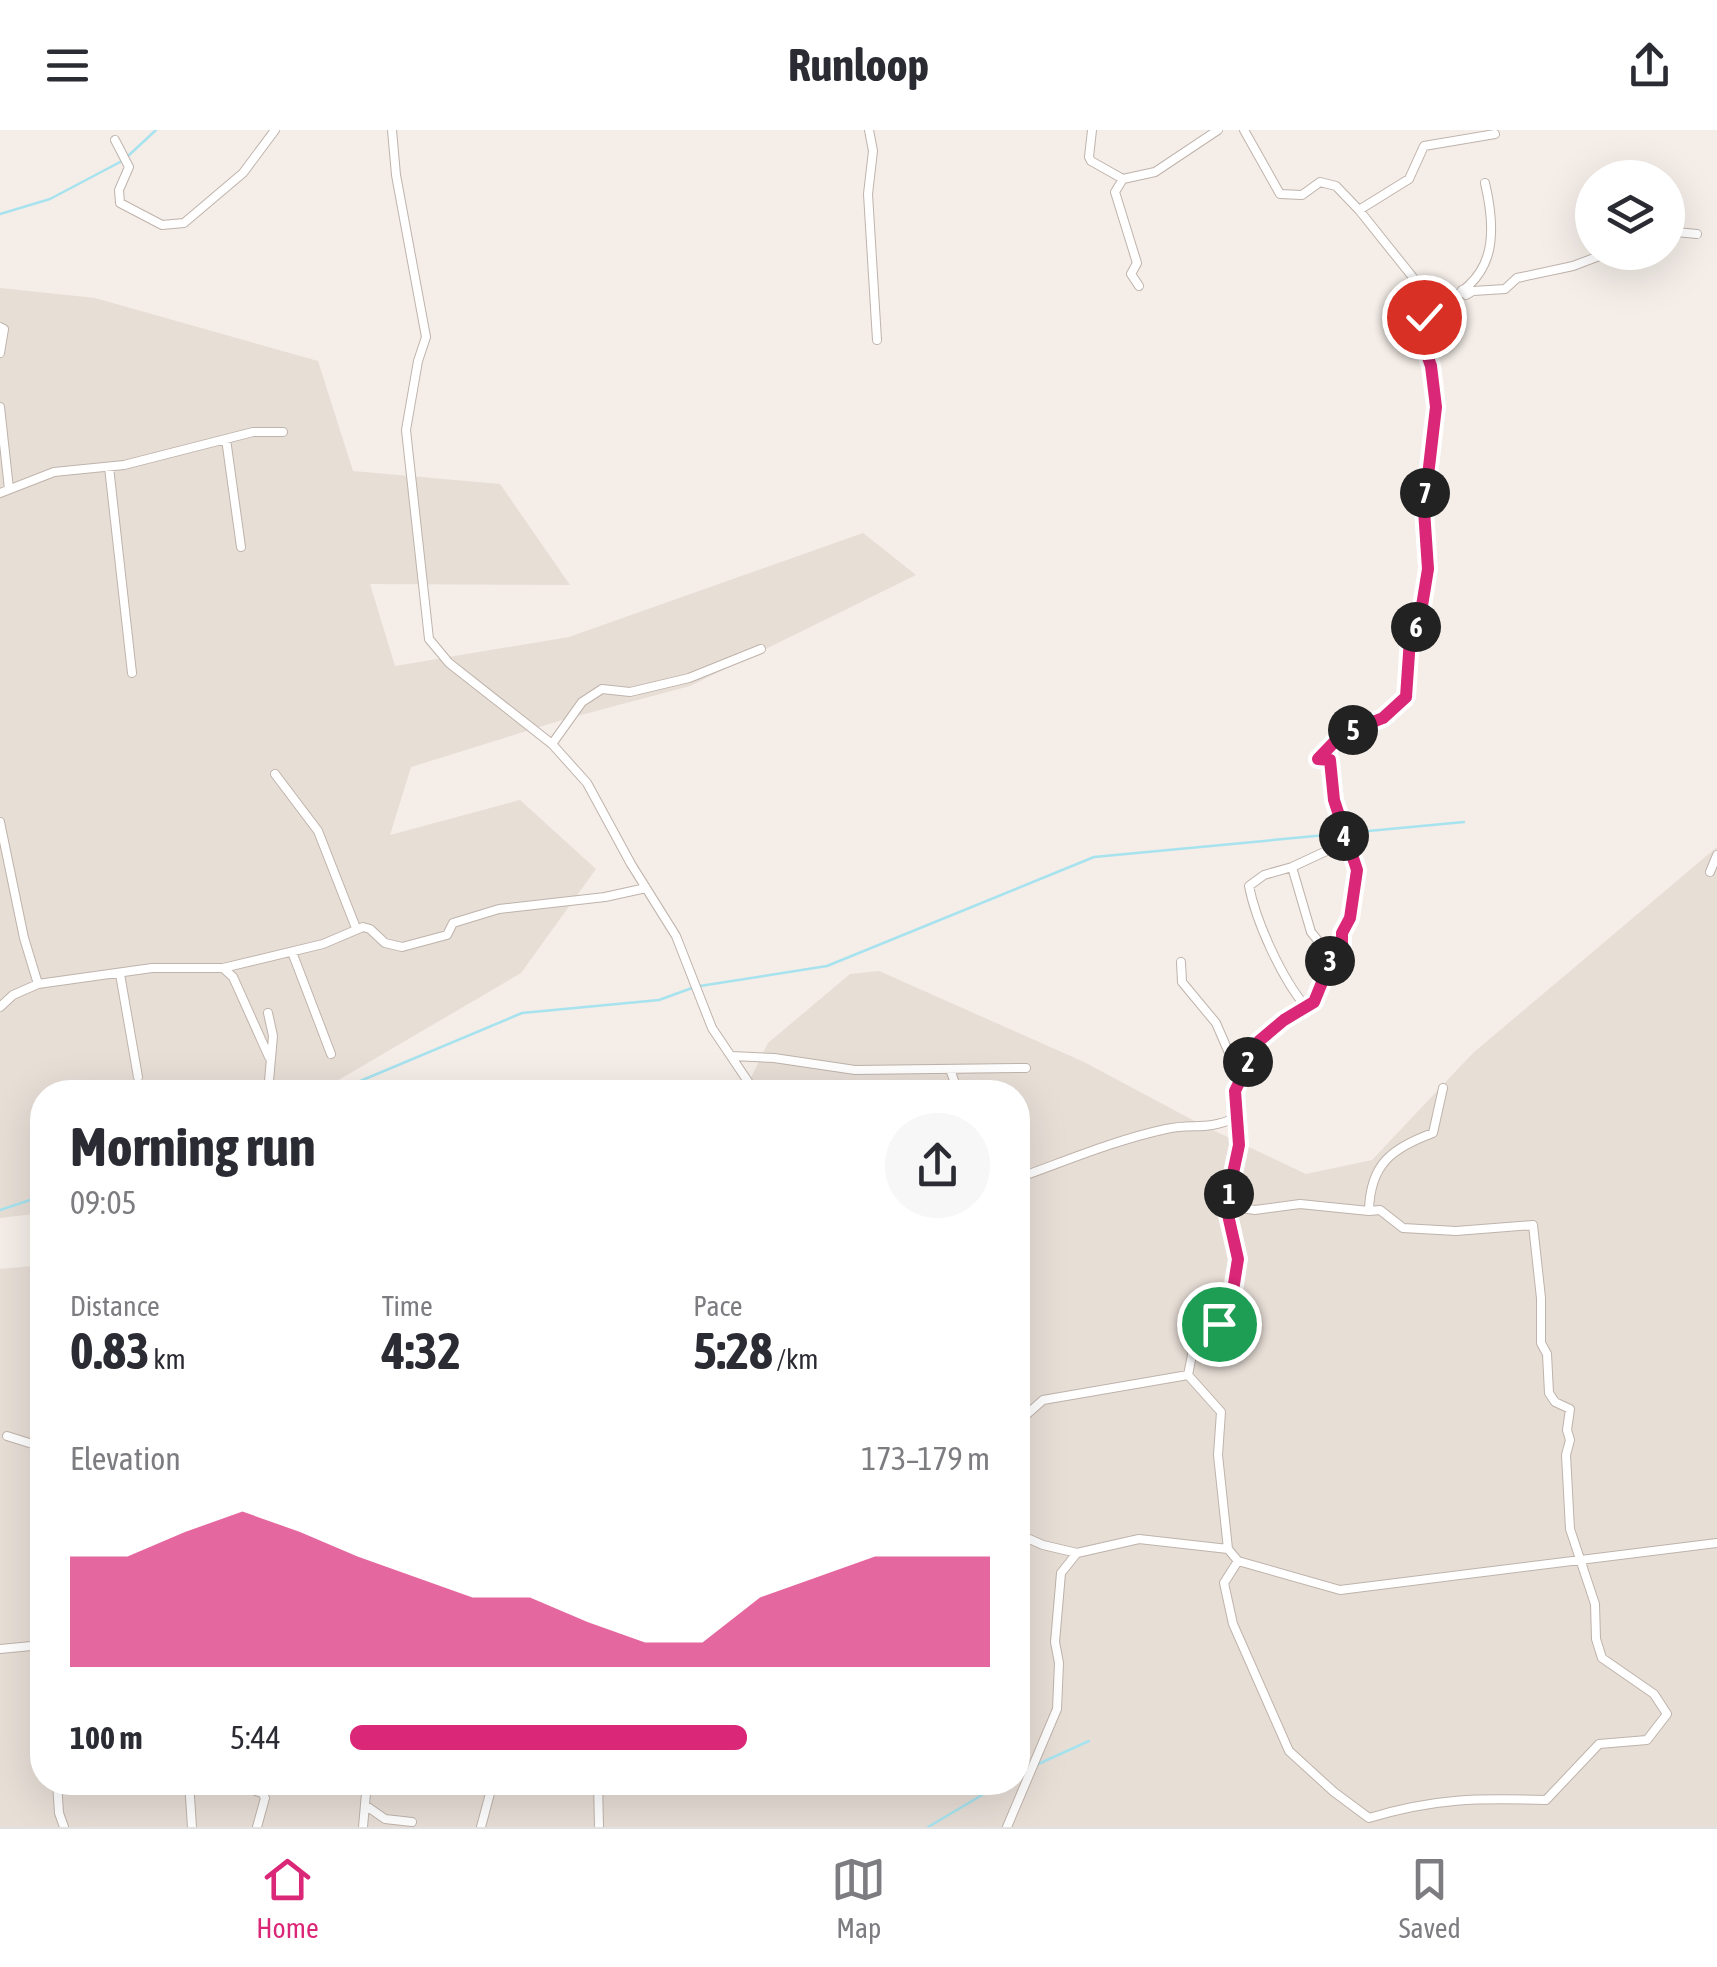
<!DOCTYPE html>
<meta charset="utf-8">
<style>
:root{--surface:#fff;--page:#f7f7f7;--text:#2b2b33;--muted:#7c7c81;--line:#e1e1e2;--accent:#db2777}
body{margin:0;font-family:"Asap Condensed",sans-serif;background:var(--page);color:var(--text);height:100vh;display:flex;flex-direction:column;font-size:38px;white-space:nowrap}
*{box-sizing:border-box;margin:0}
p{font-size:32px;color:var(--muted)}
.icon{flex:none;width:55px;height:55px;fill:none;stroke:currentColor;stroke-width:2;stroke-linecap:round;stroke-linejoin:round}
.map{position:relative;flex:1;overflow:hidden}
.sheet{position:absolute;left:30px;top:950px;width:1000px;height:715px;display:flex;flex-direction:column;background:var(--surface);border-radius:40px;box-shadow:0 10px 40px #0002}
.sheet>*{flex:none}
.buttons{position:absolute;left:1575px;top:30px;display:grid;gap:20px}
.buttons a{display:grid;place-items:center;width:110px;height:110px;border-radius:50%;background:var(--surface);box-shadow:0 10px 40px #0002;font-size:50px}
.pin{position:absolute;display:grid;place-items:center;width:85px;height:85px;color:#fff;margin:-42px;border:5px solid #fff;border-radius:50%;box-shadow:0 2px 10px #0007}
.km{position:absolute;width:50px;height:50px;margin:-25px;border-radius:50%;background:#222;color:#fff;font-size:28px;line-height:50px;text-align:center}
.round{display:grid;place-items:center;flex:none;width:105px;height:105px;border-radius:52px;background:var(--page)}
.head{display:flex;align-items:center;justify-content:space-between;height:170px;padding:0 40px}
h1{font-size:55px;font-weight:700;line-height:75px}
.stats{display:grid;grid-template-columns:repeat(3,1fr);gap:15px;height:170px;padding:10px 40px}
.stats div{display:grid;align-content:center}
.stats b{font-size:50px;font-weight:700}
.stats small{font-size:28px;font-weight:400}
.stats p{font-size:28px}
.chart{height:280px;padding:20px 40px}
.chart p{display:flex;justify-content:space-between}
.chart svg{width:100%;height:180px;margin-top:10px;fill:var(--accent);opacity:.7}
ul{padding:0 40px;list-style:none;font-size:32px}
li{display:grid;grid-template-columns:160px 120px 1fr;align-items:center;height:75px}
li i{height:25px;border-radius:12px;background:var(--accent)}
header{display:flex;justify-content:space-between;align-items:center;height:130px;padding:0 40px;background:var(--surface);font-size:45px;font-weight:700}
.dock{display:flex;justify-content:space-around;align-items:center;height:140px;border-top:2px solid var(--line);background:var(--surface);font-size:28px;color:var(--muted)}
.dock a{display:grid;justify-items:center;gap:5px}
.dock .selected{color:var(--accent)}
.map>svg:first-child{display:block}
.residential{fill:#e7ded6}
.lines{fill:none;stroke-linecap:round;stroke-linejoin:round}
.stream{stroke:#a6e3ef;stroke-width:2.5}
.street-casing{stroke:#bfb3ab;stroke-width:10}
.street{stroke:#fff;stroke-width:8}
.route-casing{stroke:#fff;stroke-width:20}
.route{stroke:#db2777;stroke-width:12}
</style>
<header><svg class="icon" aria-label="menu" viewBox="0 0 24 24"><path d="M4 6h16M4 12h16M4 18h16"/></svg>Runloop<svg class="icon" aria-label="share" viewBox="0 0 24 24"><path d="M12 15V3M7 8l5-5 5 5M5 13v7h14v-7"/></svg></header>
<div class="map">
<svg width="1717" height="1697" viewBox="0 0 1717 1697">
<rect width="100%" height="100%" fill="#f4ede8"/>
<path class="residential" d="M0,158L95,168L318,231L353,341L500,354L570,455L370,454L395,536L569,507L863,403L916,445L690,556L562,590L411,637L390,705L520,670L596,739L521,843L318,962H42V1083L0,1088Z
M1717,717V1697H0V1139L42,1135V1652H1018V962H744L768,913L850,844L879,841L1084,932L1200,994L1306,1044L1372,1030L1473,923Z"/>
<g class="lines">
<path class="stream" d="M128,26L156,0
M0,84L50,69L122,31
M700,856L827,836L1094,727L1464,692
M334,962L522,883L659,870L692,858
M0,1080L42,1066
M1036,1635L1089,1611
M1018,1645L1028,1638
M928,1697L1004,1652"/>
<g class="street-casing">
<path id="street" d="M392,0L396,45L426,207L418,231L406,300L429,509L449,533L552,614L587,653L631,734L676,806L712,898L755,962
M869,0L873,21L868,64L877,210
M1092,0L1089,27L1091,31L1123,49L1155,42L1218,0
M1244,0L1280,64L1302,65L1320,52L1336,56L1359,80L1409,49L1424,16L1495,4
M115,10L129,37L119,60L120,73L162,95L184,93L243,43L275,0
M1123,49L1115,62L1137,133L1131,144L1139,156
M1668,106L1676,102L1697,104
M1462,160L1466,165L1473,161L1505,159L1517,148L1573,136L1610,122
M1435,176C1495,152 1498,108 1485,53
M0,197L4,199L0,223
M0,277L9,359
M226,309L241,417
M109,337L132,543
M0,363L54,342L124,335L253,302H283
M552,614L582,572L602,559L630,562L689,548L761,519
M275,644L318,701L356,798
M0,692L24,808L38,854
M1292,737L1264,745L1249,756C1256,792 1282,849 1306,877
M1710,742L1717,725
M292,822L331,924
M1332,828L1311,802L1292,737L1335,717L1345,708
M1181,832L1182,852L1216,893L1229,923L1245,937
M223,838L233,847L269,927
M120,844L138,947
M0,877L13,865L38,854L152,838H223L323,814L363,797L370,799L385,813L402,817L447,805L453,793L499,779L605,767L646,758
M731,926L774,928L855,940L1026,938
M950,939L958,962
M268,962L273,906L268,883
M1018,1048C1066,1031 1115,1010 1166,999C1194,993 1205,1001 1235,988
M1226,1076L1255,1080L1300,1074L1369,1081C1370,1034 1392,1018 1433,1003L1443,958
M7,1306L42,1317
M1018,1320L1026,1285L1043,1270L1188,1245
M1018,1404L1043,1415L1077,1423L1139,1409L1228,1419L1238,1431L1340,1460L1717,1413
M1228,1419L1218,1325L1221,1282L1188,1245L1194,1215L1219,1194L1231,1179L1238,1129L1226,1076L1239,1015L1235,988V961L1259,911L1284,890L1314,872L1332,828L1343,817V803L1350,789L1357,740L1334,670L1330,630L1318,629L1342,604L1383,588L1406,567L1410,509L1421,488L1428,439L1424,379L1435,277L1431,236L1423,213L1424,187L1439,180L1359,80
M1238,1431L1224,1453L1233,1494L1289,1621L1334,1662L1369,1688C1435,1668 1478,1668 1546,1670L1599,1614L1647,1610L1667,1584L1654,1564L1602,1528L1596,1509L1595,1474L1570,1399L1566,1325L1570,1310L1567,1300L1570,1279L1555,1272L1549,1263L1547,1224L1541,1213V1168L1533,1095L1456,1101L1403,1098L1380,1080L1369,1081
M0,1519L42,1515
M57,1652L59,1683L64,1697
M189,1652L192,1697
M228,1652L262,1663L265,1668L257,1697
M598,1652L599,1697
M365,1675L385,1689L412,1692
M363,1697L367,1652
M481,1697L493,1652
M1007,1697L1057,1579L1059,1533L1055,1512L1061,1443L1077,1423"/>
</g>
<use href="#street" class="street"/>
</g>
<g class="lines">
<g class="route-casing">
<path id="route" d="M1219,1194L1230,1179L1238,1129L1226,1076L1239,1015L1235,961L1259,911L1284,890L1314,872L1332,828L1342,817V803L1350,788L1357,740L1334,670L1330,630L1318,629L1342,604L1383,588L1406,567L1410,509L1420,488L1428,439L1424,380L1436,277L1431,236L1423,213L1424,187"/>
</g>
<use href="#route" class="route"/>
</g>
</svg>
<div class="buttons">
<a><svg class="icon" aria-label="layers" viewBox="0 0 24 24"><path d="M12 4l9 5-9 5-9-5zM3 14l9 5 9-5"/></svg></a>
</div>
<div class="pin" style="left:1219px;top:1194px;background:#1e9e55"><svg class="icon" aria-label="arrive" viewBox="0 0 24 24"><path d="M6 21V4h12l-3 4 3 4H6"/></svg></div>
<div class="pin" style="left:1424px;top:187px;background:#d93025"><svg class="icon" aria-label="check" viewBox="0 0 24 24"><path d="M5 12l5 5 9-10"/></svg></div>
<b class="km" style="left:1229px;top:1064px">1</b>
<b class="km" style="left:1248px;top:932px">2</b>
<b class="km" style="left:1330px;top:831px">3</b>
<b class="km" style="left:1344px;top:706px">4</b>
<b class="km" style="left:1353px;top:600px">5</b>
<b class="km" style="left:1416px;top:497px">6</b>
<b class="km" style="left:1425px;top:363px">7</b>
<section class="sheet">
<div class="head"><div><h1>Morning run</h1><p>09:05</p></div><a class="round"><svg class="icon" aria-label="share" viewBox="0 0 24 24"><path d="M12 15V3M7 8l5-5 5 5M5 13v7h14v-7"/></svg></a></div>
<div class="stats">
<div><p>Distance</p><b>0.83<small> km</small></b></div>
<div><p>Time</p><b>4:32</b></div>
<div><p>Pace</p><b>5:28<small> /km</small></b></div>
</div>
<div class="chart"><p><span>Elevation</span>173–179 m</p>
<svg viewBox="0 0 160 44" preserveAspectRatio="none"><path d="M0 44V17L10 17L20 11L30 6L40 11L50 17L60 22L70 27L80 27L90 33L100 38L110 38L120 27L130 22L140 17L150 17L160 17V44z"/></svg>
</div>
<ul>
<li><b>100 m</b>5:44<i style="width:62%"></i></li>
</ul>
</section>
</div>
<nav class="dock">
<a class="selected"><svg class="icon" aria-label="home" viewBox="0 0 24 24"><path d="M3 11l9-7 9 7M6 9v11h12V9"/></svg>Home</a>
<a><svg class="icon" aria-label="map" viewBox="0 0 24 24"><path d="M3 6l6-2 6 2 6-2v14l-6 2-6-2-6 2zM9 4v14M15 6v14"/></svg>Map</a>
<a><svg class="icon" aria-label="saved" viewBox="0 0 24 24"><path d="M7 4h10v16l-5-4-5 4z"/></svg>Saved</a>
</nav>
